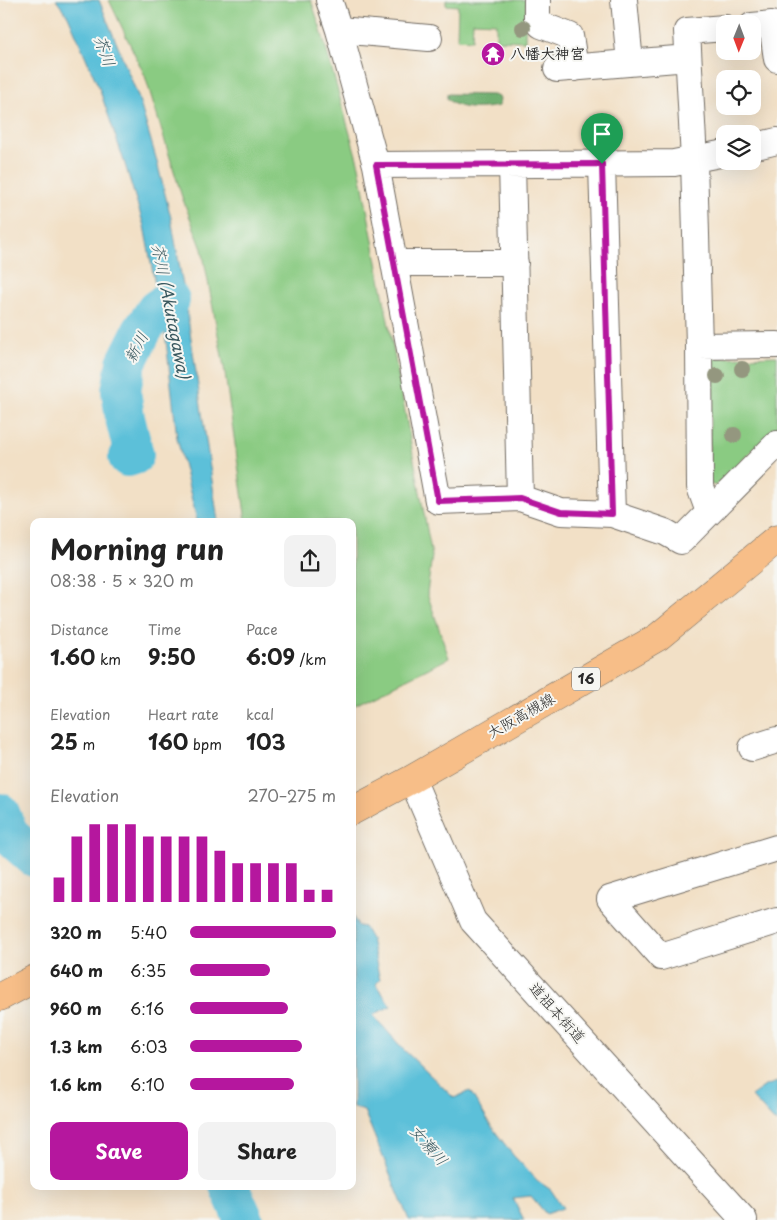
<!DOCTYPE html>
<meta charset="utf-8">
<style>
:root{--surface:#fff;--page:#f2f2f2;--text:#222;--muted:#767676;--accent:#b5179e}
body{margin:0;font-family:"Playpen Sans","Klee One",sans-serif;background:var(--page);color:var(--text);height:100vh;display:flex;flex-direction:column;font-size:19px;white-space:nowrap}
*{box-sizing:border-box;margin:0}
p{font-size:16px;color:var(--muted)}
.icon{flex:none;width:28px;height:28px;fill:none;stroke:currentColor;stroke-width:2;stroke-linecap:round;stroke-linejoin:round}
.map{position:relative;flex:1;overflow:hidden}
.sheet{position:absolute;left:30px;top:518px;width:326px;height:672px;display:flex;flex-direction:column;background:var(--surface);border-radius:10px;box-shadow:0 5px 20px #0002}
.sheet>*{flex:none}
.needle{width:32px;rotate:181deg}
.tools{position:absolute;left:716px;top:15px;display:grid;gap:10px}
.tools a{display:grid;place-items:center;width:45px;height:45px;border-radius:10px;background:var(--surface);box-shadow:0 5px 20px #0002;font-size:25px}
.pin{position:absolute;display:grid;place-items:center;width:42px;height:42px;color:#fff;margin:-51px -21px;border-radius:50% 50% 50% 0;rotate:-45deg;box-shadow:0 0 5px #0007}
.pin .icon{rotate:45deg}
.round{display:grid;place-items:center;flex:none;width:52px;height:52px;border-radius:10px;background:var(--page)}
.head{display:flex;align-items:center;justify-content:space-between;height:85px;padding:0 20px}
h1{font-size:28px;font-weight:700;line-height:38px}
.stats{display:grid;grid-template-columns:repeat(3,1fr);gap:8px;height:85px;padding:5px 20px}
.stats div{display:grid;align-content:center}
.stats b{font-size:21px;font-weight:700}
.stats small{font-size:14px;font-weight:400}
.stats p{font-size:14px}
.chart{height:140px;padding:10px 20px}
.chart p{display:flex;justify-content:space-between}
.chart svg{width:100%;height:90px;margin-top:5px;stroke:var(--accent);stroke-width:6}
.cta{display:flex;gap:10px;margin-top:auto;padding:10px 20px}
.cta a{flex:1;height:58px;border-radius:10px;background:var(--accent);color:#fff;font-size:20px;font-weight:700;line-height:58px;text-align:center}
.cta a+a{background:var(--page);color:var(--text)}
ul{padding:0 20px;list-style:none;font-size:16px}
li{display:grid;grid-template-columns:80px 60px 1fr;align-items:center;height:38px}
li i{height:12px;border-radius:6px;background:var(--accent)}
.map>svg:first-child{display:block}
.green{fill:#8acb82;stroke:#5a7b56}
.forest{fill:#6faf70;stroke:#4d6d4e}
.water{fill:#5bc0d9;stroke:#437682}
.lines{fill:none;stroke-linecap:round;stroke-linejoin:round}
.river{stroke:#5bc0d9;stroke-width:40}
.street-casing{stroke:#716a61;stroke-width:28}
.primary-casing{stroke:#716a61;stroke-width:29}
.street{stroke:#fff;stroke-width:26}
.primary{stroke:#f7be88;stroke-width:28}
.tree{fill:#94977f}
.route-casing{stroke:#fff;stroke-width:10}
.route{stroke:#b5179e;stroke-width:6}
.labels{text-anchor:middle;stroke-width:4;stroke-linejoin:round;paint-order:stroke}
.shield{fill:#f6f6f2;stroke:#686867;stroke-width:1}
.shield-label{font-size:14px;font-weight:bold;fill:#2b2b2b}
.poi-label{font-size:15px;font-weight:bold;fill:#2b2b2b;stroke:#f6f6f2;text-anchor:start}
.street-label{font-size:15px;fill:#2b2b2b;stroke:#f6f6f2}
.water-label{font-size:16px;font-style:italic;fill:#39585f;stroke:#f6f6f2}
</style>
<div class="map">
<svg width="777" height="1220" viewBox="0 0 777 1220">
<rect width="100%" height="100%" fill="#f6f6f2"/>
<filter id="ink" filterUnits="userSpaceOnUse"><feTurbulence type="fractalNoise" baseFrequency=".02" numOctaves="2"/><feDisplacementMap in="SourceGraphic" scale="10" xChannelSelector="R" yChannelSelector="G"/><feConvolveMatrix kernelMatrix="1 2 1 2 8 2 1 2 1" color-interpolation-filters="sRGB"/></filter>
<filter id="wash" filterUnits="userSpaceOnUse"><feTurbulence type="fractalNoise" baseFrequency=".0096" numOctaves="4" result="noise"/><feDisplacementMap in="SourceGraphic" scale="20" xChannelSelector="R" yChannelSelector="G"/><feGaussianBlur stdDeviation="1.12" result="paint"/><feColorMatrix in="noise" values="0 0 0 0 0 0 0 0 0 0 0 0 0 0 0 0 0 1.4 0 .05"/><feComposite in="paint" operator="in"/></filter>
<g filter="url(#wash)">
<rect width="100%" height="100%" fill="#f2e0c6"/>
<path class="green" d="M109,0H311L320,27L359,166L432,556L427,593L449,658L353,706L352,521H246L224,367L202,249L182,197L145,76Z
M446,0H526L525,41L496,40V23L473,22L472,40L457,39L458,6L446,5Z
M777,356V426L716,486L708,483L712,358Z"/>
<path class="forest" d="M447,94L494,95L500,98L499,106C483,109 459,111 447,99Z"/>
<path class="water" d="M56,0H99L138,96L156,158L171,218L184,291L218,521H197L177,438L162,305L155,284L144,226L124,161L99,88L68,16Z
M353,917L358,926L364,927L371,939L380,980L376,984L391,1006L373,1015L403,1049L454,1098L470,1091L491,1126L513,1155L538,1181L551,1190L563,1208L546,1214L531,1196L513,1198L524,1220H409L364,1111L353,1107Z
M777,1082V1124L751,1096L765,1086Z"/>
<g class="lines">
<path class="river" d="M128,457L134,455L125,418L121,391L126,363L142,331L156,310L170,300
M0,813L9,835L34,857
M229,1186L244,1220"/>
</g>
</g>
<g filter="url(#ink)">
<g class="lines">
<g class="street-casing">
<path id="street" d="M329,0L339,30L376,165L438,501L520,498L561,512L612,514L665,532L681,541L777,444
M537,0V20L541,25L570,36L575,68
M624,0L630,63
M752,26L772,24L777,59
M339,30L429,38
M557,69L688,58
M752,147L777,141
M512,164L520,498
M602,164L612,514
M376,165L674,163L725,153
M395,263H515
M699,346L777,345
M709,512L700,487L699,346L694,160L687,31L725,28
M752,748L777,740
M412,779L473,921L744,1220
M777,848L610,899L661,957L777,921"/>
</g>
<g class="primary-casing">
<path id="primary" d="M352,811L412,779L658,637L777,539
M0,997L34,979"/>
</g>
<use href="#street" class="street"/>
<use href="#primary" class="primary"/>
</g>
<g class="tree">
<circle cx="523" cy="28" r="8"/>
<circle cx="742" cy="369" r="8"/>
<circle cx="717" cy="376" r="8"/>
<circle cx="734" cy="435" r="8"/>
</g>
</g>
<g class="lines" filter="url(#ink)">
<g class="route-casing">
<path id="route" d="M602,164L612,514L561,512L520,498L438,501L376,165Z"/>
</g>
<use href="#route" class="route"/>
</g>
<defs>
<g id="temple-disc" transform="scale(1.25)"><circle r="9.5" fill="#b5179e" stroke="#f6f6f2"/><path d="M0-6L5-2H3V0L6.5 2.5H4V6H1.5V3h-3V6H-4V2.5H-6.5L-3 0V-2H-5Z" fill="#fff"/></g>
</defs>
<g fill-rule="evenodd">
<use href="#temple-disc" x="493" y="54"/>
</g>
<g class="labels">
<rect class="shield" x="572" y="667.5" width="28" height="23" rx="4"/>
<g class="shield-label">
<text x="586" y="684">16</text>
</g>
<g class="poi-label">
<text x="510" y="59">八幡大神宮</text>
</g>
<g class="street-label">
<text transform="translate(521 716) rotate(-30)" y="5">大阪高槻線</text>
<text transform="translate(557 1013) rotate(48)" y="5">道祖本街道</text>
</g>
<g class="water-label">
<text transform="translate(105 51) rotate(70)" y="6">芥川</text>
<text transform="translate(171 311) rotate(79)" y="6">芥川 (Akutagawa)</text>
<text transform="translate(136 347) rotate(-62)" y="6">新川</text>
<text transform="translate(429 1145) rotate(49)" y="6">女瀬川</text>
</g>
</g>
</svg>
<div class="tools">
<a><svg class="needle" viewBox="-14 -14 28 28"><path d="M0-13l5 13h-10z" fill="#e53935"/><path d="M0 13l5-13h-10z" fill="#767676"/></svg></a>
<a><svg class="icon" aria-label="locate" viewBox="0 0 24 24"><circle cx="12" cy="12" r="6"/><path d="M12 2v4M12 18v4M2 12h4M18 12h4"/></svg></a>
<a><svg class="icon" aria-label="layers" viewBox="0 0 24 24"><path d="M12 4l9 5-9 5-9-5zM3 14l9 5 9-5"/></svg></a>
</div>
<div class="pin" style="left:602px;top:164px;background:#1e9e55"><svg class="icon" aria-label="arrive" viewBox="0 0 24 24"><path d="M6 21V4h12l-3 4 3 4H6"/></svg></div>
<section class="sheet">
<div class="head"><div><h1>Morning run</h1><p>08:38 · 5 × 320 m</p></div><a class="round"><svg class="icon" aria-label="share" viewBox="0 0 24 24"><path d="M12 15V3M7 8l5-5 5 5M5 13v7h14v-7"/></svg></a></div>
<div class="stats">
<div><p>Distance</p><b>1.60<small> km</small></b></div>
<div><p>Time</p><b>9:50</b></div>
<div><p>Pace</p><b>6:09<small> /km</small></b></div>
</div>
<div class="stats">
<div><p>Elevation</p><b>25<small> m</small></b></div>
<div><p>Heart rate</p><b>160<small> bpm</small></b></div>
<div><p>kcal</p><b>103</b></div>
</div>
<div class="chart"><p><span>Elevation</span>270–275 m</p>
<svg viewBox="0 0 160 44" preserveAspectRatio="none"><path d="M5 44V32M15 44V12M25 44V6M35 44V6M45 44V6M55 44V12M65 44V12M75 44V12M85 44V12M95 44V19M105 44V25M115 44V25M125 44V25M135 44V25M145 44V38M155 44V38"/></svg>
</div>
<ul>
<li><b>320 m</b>5:40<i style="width:100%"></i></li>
<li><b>640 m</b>6:35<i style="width:55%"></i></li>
<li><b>960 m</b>6:16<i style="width:67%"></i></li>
<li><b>1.3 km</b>6:03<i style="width:77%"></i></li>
<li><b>1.6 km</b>6:10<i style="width:71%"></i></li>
</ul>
<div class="cta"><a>Save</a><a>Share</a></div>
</section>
</div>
